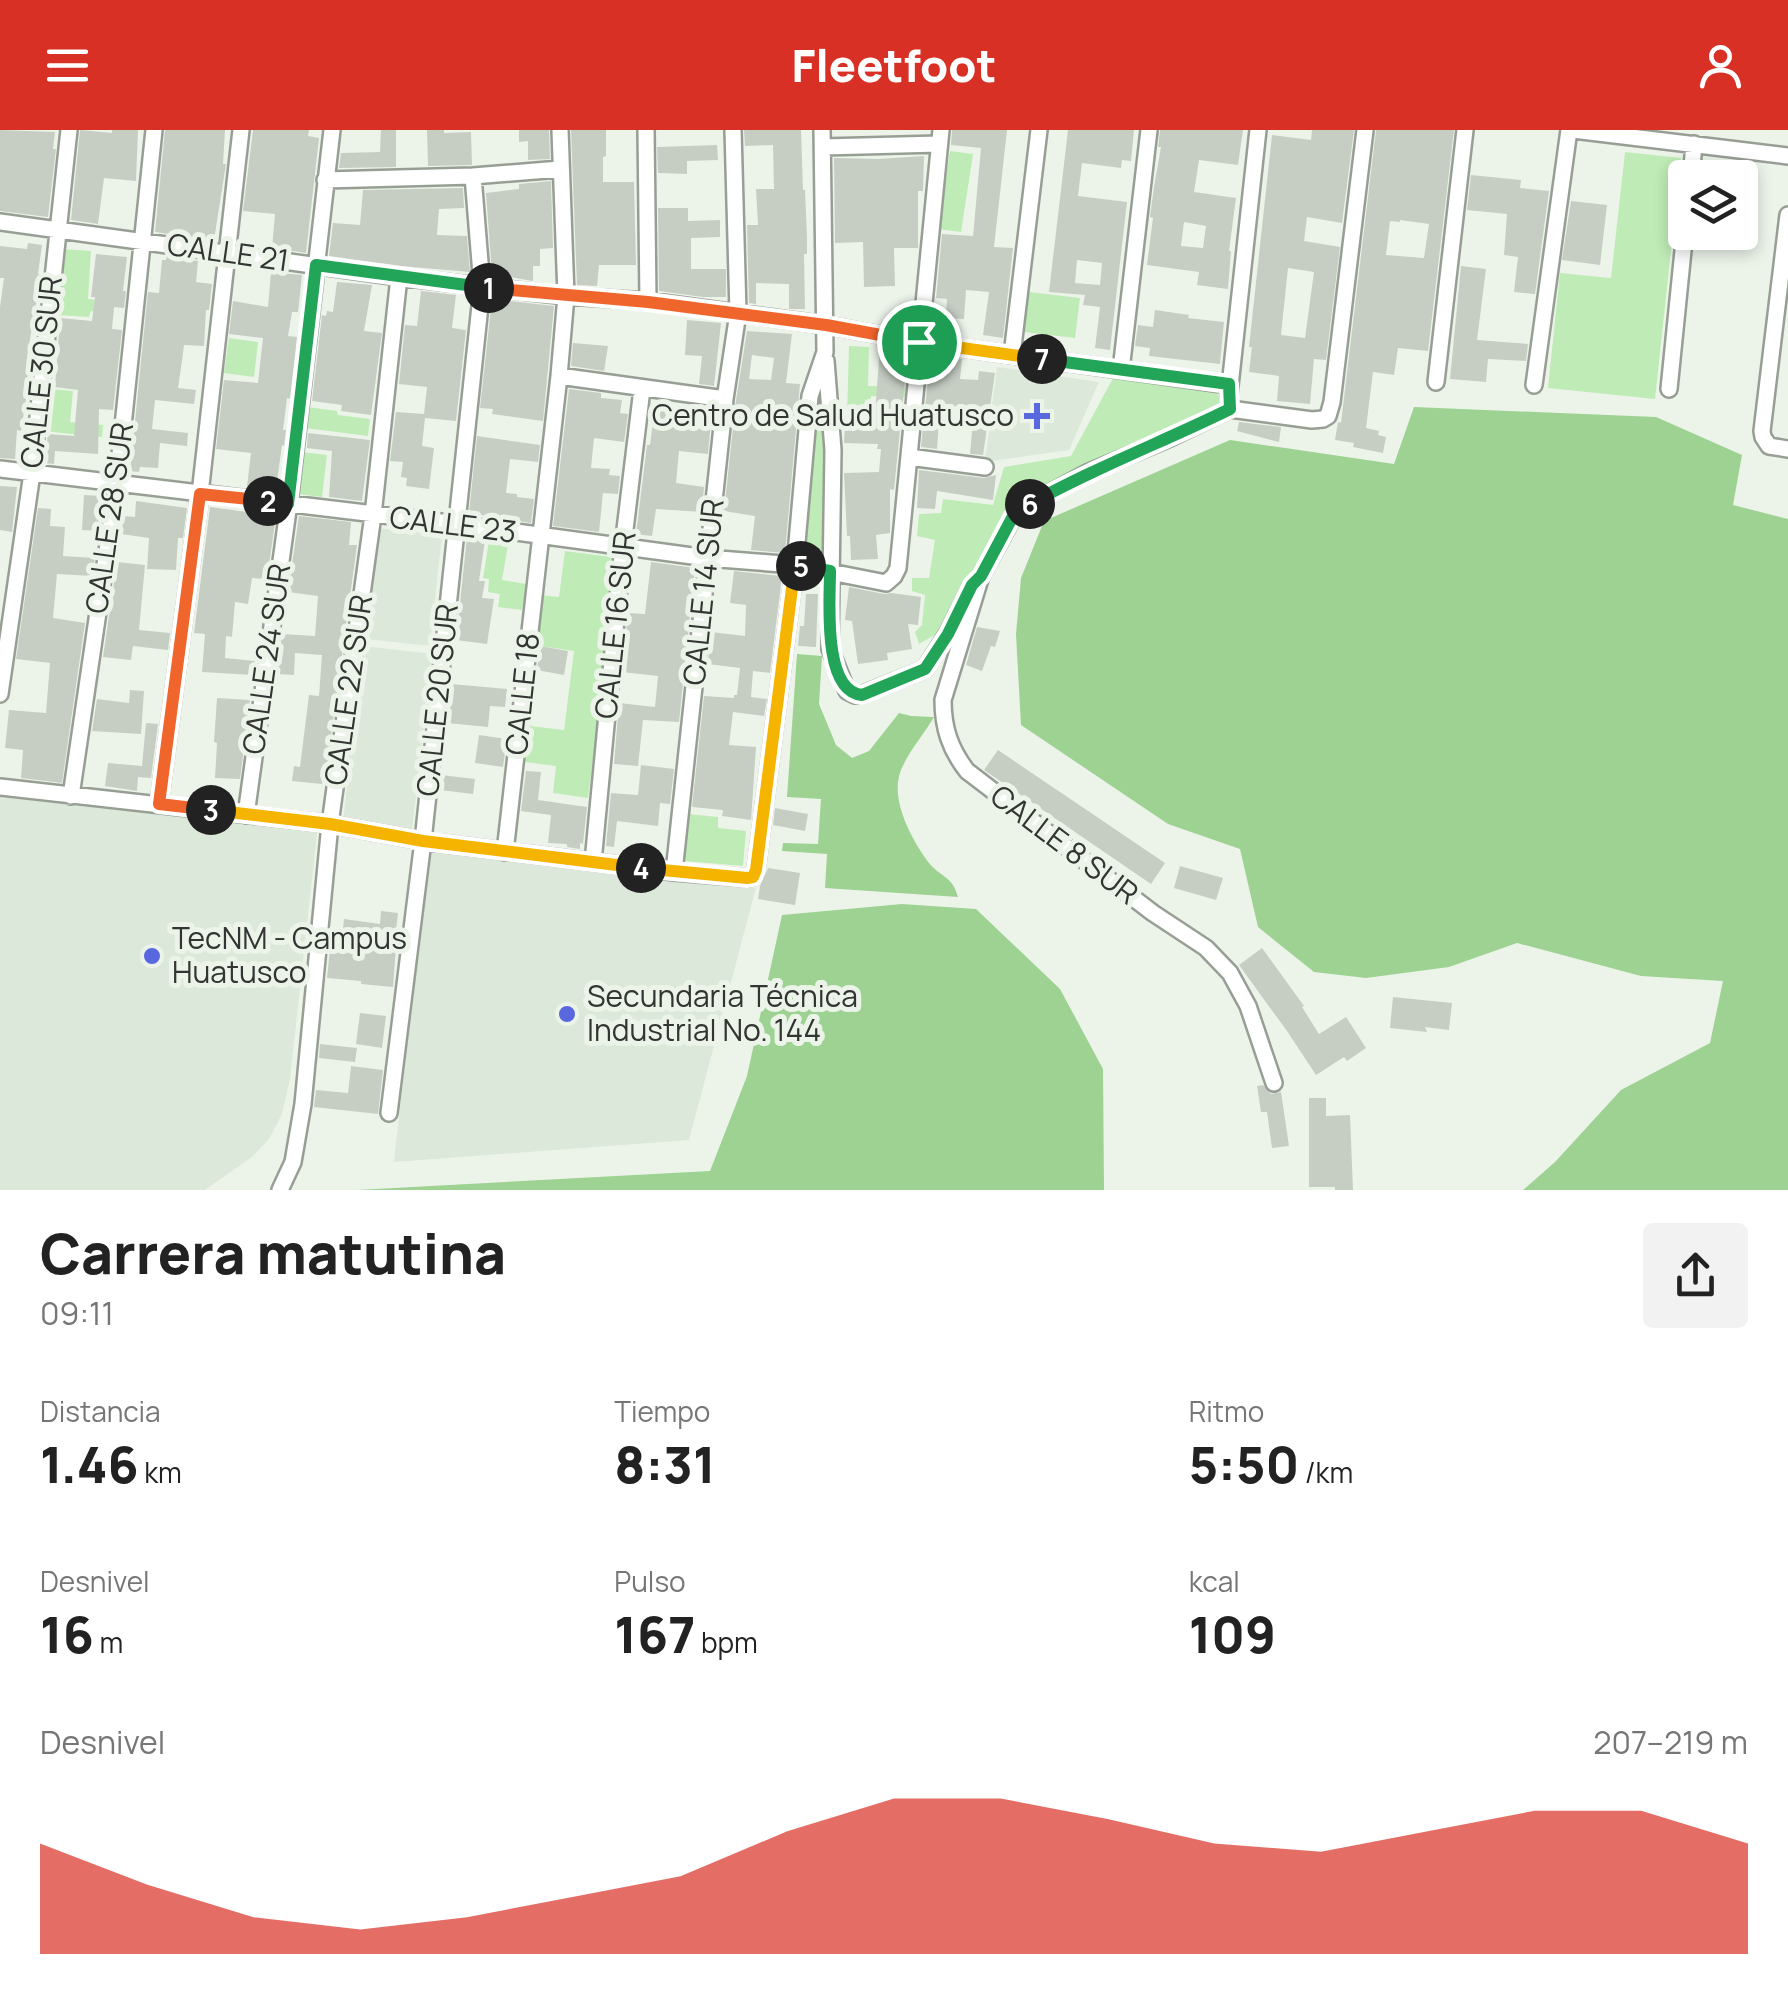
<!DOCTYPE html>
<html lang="es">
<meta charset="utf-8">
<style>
:root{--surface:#fff;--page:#f2f2f2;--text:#222;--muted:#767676;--accent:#d93025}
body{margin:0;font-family:Manrope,sans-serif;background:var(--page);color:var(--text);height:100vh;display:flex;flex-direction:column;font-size:38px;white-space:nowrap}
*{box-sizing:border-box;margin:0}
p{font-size:32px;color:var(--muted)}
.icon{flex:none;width:55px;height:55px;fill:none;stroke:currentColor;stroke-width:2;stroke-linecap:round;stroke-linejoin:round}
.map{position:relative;height:1060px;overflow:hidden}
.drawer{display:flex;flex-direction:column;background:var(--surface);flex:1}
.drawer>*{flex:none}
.tools{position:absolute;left:1668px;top:30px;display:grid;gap:20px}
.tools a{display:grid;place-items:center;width:90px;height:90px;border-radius:10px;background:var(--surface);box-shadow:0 5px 15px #0003;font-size:50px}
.pin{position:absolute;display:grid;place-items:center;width:85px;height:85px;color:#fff;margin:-42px;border:5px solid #fff;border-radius:50%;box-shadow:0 2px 10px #0007}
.km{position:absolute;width:50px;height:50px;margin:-25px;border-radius:50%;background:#222;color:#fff;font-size:28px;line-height:50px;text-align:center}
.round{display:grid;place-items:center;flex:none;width:105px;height:105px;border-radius:10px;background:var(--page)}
.overview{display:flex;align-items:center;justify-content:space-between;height:170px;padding:0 40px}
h1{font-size:55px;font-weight:800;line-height:75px}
.stats{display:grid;grid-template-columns:repeat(3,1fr);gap:15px;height:170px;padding:10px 40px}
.stats div{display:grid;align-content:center}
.stats b{font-size:50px;font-weight:800}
.stats small{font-size:28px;font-weight:400}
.stats p{font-size:28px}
.chart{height:280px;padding:20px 40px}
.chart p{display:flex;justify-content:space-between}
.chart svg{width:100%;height:180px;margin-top:10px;fill:var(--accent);opacity:.7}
header{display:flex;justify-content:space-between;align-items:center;height:130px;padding:0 40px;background:var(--accent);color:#fff;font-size:45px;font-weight:800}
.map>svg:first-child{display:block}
.built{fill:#dce8d9}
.green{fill:#bfebb6}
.forest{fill:#9dd292}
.building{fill:#c6cec4;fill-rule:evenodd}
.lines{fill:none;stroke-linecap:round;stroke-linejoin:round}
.minor-casing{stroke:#979f95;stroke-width:20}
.minor{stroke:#fff;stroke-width:15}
.split-1-casing{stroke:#fff;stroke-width:20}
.split-2-casing{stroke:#fff;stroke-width:20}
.split-3-casing{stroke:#fff;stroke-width:20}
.split-4-casing{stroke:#fff;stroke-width:20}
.split-5-casing{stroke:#fff;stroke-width:20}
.split-6-casing{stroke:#fff;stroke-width:20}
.split-7-casing{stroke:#fff;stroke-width:20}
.split-8-casing{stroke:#fff;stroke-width:20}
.split-1{stroke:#f0652b;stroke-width:12}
.split-2{stroke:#22a559;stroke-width:12}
.split-3{stroke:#f0652b;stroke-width:12}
.split-4{stroke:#f5b400;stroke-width:12}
.split-5{stroke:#f5b400;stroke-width:12}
.split-6{stroke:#22a559;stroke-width:12}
.split-7{stroke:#22a559;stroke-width:12}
.split-8{stroke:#f5b400;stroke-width:12}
.poi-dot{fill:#5968df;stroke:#ecf4ea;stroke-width:4}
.labels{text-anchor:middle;stroke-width:10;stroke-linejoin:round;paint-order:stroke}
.street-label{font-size:30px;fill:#323531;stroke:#ecf4ea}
.poi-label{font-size:30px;fill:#323531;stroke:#ecf4ea;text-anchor:start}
</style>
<header><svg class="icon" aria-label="menu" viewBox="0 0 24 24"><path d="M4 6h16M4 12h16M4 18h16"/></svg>Fleetfoot<svg class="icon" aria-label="person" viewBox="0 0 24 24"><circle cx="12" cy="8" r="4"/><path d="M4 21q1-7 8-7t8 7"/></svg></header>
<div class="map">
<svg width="1788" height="1060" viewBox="0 0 1788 1060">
<rect width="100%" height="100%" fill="#ecf4ea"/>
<path class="built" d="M997,237L1099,252L1069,320L985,332Z
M378,398L442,405L430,516L366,509Z
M363,516L433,524L412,700L343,692Z
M0,667L317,703L290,949L282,984L269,1009L252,1027L205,1060H0Z
M428,720L756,758L689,1010L394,1032Z"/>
<path class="green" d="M950,21L973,24L961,102L938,99Z
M1625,22L1681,28L1655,269L1548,258L1560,143L1611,148Z
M61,119L91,121L88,169L97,170V180L114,181V183L91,181L89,187L57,185Z
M1029,162L1080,168L1075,208L1024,202Z
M229,208L258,212L254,247L224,243Z
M849,216L869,217L868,256L905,257V267L871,266L870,286H847Z
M1113,248L1215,258L1221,272L1028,366L1007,383L995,400L974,442L938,503L919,514L915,502L922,495L925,465L912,461V448H929L935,410L917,406L919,384L941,383L943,369L993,375L1004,337L1071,326Z
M820,258C835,311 825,372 822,427H805L815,287Z
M47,259L73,261L70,292L103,295L102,307L43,301Z
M307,277L337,281L338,285L370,289L368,306L305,298Z
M301,322L327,325L322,367L297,364Z
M489,411L508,415L502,450L526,454L522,480L498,477L500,464L488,462L489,449L483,448Z
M565,421L619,428L588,668L553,663L556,636L525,632L530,596L564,600L574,521L533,515L539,465L559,467Z
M688,684L718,687V698L746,701L743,736L684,731Z"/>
<path class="forest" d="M1414,277L1656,287L1742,325L1733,375L1788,389V1060H1523L1555,1032L1621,960L1710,913L1723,851L1641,846L1517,813L1449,837L1366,848L1314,842L1258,797L1240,719L1168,694L1021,595L1016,504L1021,448L1044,391L1230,310L1394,334Z
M797,524L822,526L819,574L836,615L852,628L869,621L899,583L911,586L934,587C924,604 909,621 901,640C889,669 912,710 929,733C941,748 952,745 958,767L825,758L827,724L782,721L783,713L818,714L821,669L787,667Z
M902,774L976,779L1060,859L1103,939L1104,1060H357L710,1041L747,946L782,785Z"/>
<path class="building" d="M0,0L55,2L53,19H56L48,87L0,81Z
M80,0L112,3V0H138L136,51L104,48L98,94L71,90Z
M165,0H225L223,34H226L214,110L155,102Z
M253,0H309L308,6L319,8L306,123L272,118L275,84L243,81Z
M381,0H396V37L339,38L341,23L380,22Z
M427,0H444V3L471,2L472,35L428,36Z
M519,0H549L550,29L528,30V11L519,12Z
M571,0H606V26L603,27V52H634L636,135H599L597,156L577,155Z
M744,0H801L803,60H805L807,107V124H804L805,179H789V154L756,153V174L749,173L747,95H758L756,59H774L773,15L745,16Z
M952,0H1007L994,117L1013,118L1003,208L983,205L989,162L966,160L964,189L946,188L947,169L936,168L942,104L973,106L981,18L951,15Z
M1068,0H1134L1131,31L1122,30L1121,38L1082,33L1078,66L1127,72L1110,220L1095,218L1100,177L1083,175L1085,165L1049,162ZM1077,130L1102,133L1100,155L1075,153Z
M1160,0H1243L1238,35L1199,30L1194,62L1236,68L1229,121H1231L1228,159L1197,155L1199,142L1147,135L1153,88L1150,87L1154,57L1161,17H1158ZM1184,92L1206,96L1203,118L1181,116Z
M1312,0H1354L1342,93L1307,87L1304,111L1340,117L1326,230L1314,229L1310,274L1277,271L1279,246L1249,242L1252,217H1249L1272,5L1311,10ZM1288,138L1314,142L1305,208L1281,205Z
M1376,0H1454L1428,221L1398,218L1394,245L1373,242L1366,298L1379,301L1378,305L1386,307L1383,323L1353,317L1354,313L1335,310L1338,292L1341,293ZM1400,90L1429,94L1424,128L1386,125L1390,91L1400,92Z
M717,15L718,30L687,31V44L658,43L657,17Z
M924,26L923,61H918V118H894L895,156L864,157L863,112L835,113L834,28L879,29Z
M1471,45L1521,50L1520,58L1549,61L1535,164L1514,162L1518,127L1504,125L1507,84L1467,80Z
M551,51L553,118L540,119V136H533V151L492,144L486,63L519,59V54Z
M463,58L464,78L439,79L437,105L467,106L470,142L401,136L329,126L333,93L360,95L363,60Z
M1571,71L1607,75L1600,135L1562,130Z
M658,78H688V91L720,90V107L691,108V139H726V167H703L659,161Z
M28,113L42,115L38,144H41L27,227L30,228L27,263L21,301L17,300L15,329L0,328V177L4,148H0V116L27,119Z
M96,124L127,127L123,161H126L124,178L114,177L112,199L122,200L113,280L99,279L98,324L55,321L54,334L44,333L48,304L74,306L78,260L55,257L60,188L92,191L95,167H91Z
M167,126L198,131L196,152L212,154L209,180H206L204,216L184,215L182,231L178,258L196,260L194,274L155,270L152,299L188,303L187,316L160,313L158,338L140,337L139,342L130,341L148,162L159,163L162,130H166Z
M1461,136L1486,139L1477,210L1528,214L1526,231L1488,229L1486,252L1450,249Z
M271,142L302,145L298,182H292L288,206L297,207L290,269L287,268L283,300H286L284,316L282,315L276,359L247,356L251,323L216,319L224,250L258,253L263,208L229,204L233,171L268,177Z
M337,152L372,155L364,201L382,203L371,285L341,281L342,275L312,271L322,185L326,186L327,181L333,182Z
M421,161L456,165L452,198L466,200L456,291L425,288L422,316L434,318L429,359L406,356L407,348L401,347L403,332L390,331L396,282L424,284L427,257L399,254L405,195L417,196Z
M492,169L554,176L543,291L492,284L493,279L480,278Z
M1155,180L1189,185L1188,188L1224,192L1220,234L1149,226L1150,218L1135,216L1138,195L1153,197Z
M687,190L721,193L714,256L699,254L702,226L685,225Z
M747,201L792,204L786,253L800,254L785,423L751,420L755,386L724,381L736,270ZM752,225L774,228L771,250L749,249Z
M573,213L608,216L604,241L571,236Z
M880,217L908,221L894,360L890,359V403L876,405L878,429L851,430L850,406H847L844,343L879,342L881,319H877L878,314L844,313L845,296L874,297Z
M947,227L962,229L960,249L978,250L979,241L995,243L983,325L970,324L974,280L950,278L949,290L939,292L937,319L921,317L930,230L946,232Z
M569,259L601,263V268L622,270L620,283L628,284L624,312L594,308L591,338L610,339L609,345L620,346L618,364L603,363L599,402L553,396Z
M652,273L696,280L697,276L712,279L708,324L679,321L676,353L704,357L702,382L656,379L652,406L636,404L647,315H650L653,291L650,290Z
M1239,292L1281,297L1279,312L1237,301Z
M308,303L370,310L362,371L329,367L332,321L307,318Z
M477,306L540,315L538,332L510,329L506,363L517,364V367L534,369L531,393L469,383Z
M919,340L984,348L996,345L993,370L937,361L935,379L917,378Z
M0,356L17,357L12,402L0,400Z
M84,365L102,366L99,401L82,400Z
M136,371L187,378L183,408H178L176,440L147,439L149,408L121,404L124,386L135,387Z
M210,377L276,386L267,449L252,448L248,474L235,472L232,507L226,506L225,528L255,531L253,545L202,542L205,504L194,503Z
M38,378L51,379L50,396L65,397L63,426L95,428L92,446L57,444L53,488L85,493L62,653L21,648L23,620L5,618L9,580L46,583L50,533L16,529Z
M299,386L351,392L349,415H357L327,636H324L322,654L292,651L294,636L300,637L309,565L319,566L322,525L295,523L294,545L277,544L282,504L315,506L318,466L288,462Z
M467,407L485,410L479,451H485L482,468L494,469L487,514L456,510Z
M117,432L145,435L139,500L170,503L168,520L133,516L131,530L103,527Z
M651,432L695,438L679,592L643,590L638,636L614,634L619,573L655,577L658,546L622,542L628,483L645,484Z
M734,441L782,446L770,543L753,541L751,567L767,569L764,586L733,582L729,615L756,617L751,690L722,686L723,680L692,677L704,566L734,568V565H737L740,538L708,534L711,502L745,506L746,475L730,473Z
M849,457L884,464L892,463L921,467L918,495L908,494L912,519L887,523L888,530L858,534L852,491L845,490Z
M806,464H818L816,517L798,516L800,496H804Z
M977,497L1000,501L995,517L991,516L982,541L966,535Z
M540,516L568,521L564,545L537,540Z
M451,554L507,559L505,577L490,576L488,597L447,593Z
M130,560L144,561L141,604L92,601L97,569L129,573Z
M217,568L250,570L240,649L215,648L217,613L214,612Z
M146,593L158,594L151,648L138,647L137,661L105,656L108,633L142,636Z
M479,605L507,609L503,637L475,633Z
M998,620L1165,733L1151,754L984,640Z
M641,635L674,639L670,674L660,673L658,696L617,691L614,717L606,716L611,663L638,665Z
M526,641L541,642L538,670L587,677L583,714L580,713V719L567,717V714L548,713L551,685L521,681Z
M441,645L475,649L473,664L440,660Z
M775,678L808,684L805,701L773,695Z
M1180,736L1223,748L1216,770L1174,758Z
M768,738L800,743L795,775L758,769L760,756Z
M381,781L398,783L394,817H396L393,857L361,854V851L327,848L331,809L342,810L344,789L380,794Z
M1262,818L1304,876L1302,877L1319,904L1346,887L1366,918L1347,931L1344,927L1316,945L1287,901L1239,835Z
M1393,867L1452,873L1449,900L1425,897L1427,902L1390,898Z
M360,883L386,886L382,918L356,914Z
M320,914L357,918L355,932L319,928Z
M351,936L383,940L378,984L314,977L316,960L348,963Z
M1263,955L1271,964L1281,962L1289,1016L1272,1018L1267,982H1261L1257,956Z
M1309,968H1326V986L1350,985L1353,1060H1335V1057H1309Z"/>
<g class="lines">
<g class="minor-casing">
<path id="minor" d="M646,0L648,171
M1573,0L1788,26
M823,17L939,14
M1691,48L1694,14
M325,50L473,46L560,39
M1788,85L1762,301L1763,307L1769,316L1788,319
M0,92L399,147L566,166L648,171L826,195L919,212L1229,255
M1012,225L1039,0
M826,231L833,320L830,519L847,561L855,565H861L925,539L948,503L971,457
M1121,240L1149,0
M559,246L725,269
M1436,252L1465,0
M1534,255L1569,0
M1669,259L1685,101
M1229,265L1258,0
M1230,279L1170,308L1087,343L1031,373L1012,389L981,446L943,570C943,598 950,619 967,641L1153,783L1206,818L1230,843L1248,876L1274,953
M1230,279L1312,290L1323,289L1328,286L1332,272L1365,0
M909,327L985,337
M0,339L458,394L707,428L795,435L886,453L894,446L898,438L941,0
M0,564L32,343L69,0
M0,657L330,694L423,711L674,742L747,748L753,747L756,740L795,435L810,266L825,222L822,0
M71,666L117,353L154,0
M159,674L200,364L241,0
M246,685L289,373L332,0
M505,722L559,246L566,166L560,0
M593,732L623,416L642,259
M674,742L725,269L738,183L733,0
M389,983L423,711L482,157L473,46
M280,1060L293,1032L303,974L330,694L373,385L399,147"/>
</g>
<use href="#minor" class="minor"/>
</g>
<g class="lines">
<g class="split-1-casing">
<path id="split-1" d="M489,158L648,172L826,195L919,212"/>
</g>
<g class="split-2-casing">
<path id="split-2" d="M268,371L288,374L316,135L489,158"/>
</g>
<g class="split-3-casing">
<path id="split-3" d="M211,680L159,674L200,364L268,371"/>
</g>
<g class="split-4-casing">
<path id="split-4" d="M211,680L330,694L423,711L641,738"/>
</g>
<g class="split-5-casing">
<path id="split-5" d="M641,738L747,748L753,747L756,740L795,435L801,436"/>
</g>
<g class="split-6-casing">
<path id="split-6" d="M801,436L830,441C830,470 822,561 862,565L925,539L948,504L972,455L981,446L1012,388L1030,374"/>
</g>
<g class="split-7-casing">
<path id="split-7" d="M1030,374C1094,338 1163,312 1230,279L1229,254L1042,229"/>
</g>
<g class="split-8-casing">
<path id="split-8" d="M919,212L1042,229"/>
</g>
<use href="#split-1" class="split-1"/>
<use href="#split-2" class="split-2"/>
<use href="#split-3" class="split-3"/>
<use href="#split-4" class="split-4"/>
<use href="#split-5" class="split-5"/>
<use href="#split-6" class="split-6"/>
<use href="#split-7" class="split-7"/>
<use href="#split-8" class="split-8"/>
</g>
<g class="poi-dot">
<path d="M1032 271h10v10h10v10h-10v10h-10v-10h-10v-10h10z"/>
<circle cx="152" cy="826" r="10"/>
<circle cx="567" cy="884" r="10"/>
</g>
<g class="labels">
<g class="street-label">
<text transform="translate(228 123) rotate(8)" y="10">CALLE 21</text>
<text transform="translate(42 242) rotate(-84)" y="10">CALLE 30 SUR</text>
<text transform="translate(110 388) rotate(-82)" y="10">CALLE 28 SUR</text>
<text transform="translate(453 395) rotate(7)" y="10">CALLE 23</text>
<text transform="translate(704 462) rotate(-84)" y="10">CALLE 14 SUR</text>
<text transform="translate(616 495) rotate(-84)" y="10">CALLE 16 SUR</text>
<text transform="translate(267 529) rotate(-82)" y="10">CALLE 24 SUR</text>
<text transform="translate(349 560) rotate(-82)" y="10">CALLE 22 SUR</text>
<text transform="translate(523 564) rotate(-84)" y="10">CALLE 18</text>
<text transform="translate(438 570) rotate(-84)" y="10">CALLE 20 SUR</text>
<text transform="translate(1064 715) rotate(37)" y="10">CALLE 8 SUR</text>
</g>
<g class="poi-label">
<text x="1014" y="296" text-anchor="end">Centro de Salud Huatusco</text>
<text x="172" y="819">TecNM - Campus<tspan x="172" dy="34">Huatusco</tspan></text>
<text x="587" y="877">Secundaria Técnica<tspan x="587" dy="34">Industrial No. 144</tspan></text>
</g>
</g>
</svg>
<div class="tools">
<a><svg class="icon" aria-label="layers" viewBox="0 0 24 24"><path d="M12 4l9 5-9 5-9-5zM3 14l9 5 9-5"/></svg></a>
</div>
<div class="pin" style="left:919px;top:212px;background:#1e9e55"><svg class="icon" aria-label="arrive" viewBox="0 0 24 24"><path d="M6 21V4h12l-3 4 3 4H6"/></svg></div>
<b class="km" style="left:489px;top:158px">1</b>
<b class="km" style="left:268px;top:371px">2</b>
<b class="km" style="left:211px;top:680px">3</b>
<b class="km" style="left:641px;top:738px">4</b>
<b class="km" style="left:801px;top:436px">5</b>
<b class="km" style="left:1030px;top:374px">6</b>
<b class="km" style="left:1042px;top:229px">7</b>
</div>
<section class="drawer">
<div class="overview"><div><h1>Carrera matutina</h1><p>09:11</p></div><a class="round"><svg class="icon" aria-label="share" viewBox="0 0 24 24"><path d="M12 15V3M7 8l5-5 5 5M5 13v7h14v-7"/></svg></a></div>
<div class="stats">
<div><p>Distancia</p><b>1.46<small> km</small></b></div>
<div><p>Tiempo</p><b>8:31</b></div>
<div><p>Ritmo</p><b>5:50<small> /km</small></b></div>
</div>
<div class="stats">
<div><p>Desnivel</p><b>16<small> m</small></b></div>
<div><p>Pulso</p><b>167<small> bpm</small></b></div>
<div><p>kcal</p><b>109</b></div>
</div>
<div class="chart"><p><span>Desnivel</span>207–219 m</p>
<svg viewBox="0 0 160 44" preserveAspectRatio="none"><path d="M0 44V17L10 27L20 35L30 38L40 35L50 30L60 25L70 14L80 6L90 6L100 11L110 17L120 19L130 14L140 9L150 9L160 17V44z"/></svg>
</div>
</section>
